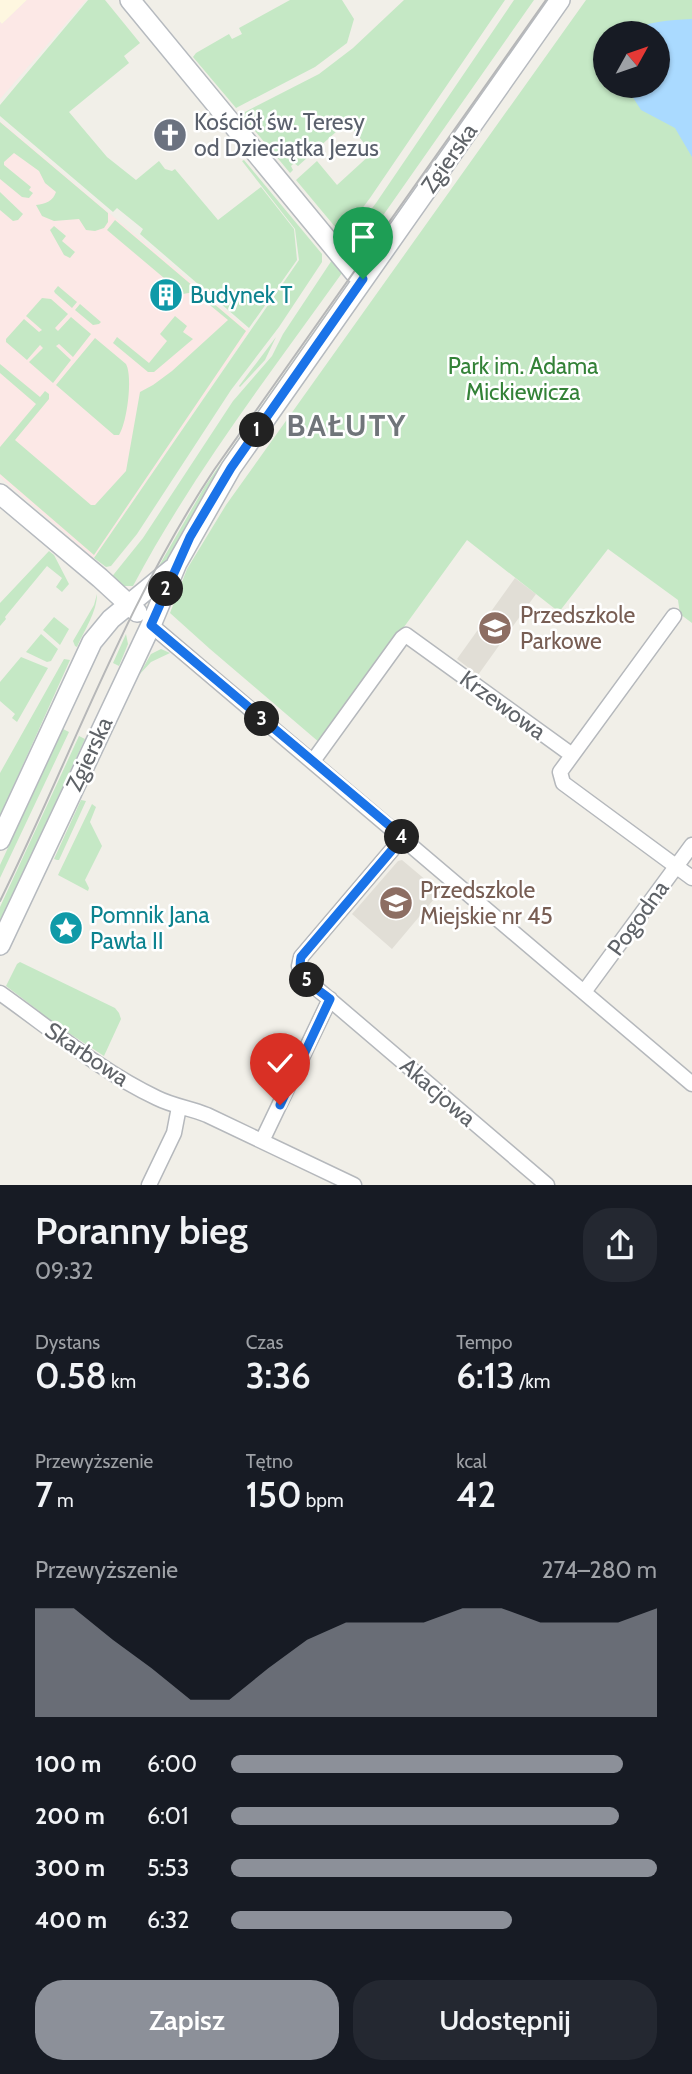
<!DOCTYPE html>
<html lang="pl">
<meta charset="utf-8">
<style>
:root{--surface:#171b24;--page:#242831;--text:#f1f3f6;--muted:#9ea1a6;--accent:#8c9099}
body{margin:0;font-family:Cabin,sans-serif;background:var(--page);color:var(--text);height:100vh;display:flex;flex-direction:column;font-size:26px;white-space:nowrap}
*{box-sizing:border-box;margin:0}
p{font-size:23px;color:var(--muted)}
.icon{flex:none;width:38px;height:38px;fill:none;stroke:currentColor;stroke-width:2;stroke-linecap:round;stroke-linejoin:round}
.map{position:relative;height:1185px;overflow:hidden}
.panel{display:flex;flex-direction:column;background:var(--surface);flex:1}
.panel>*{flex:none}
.needle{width:46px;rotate:50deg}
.controls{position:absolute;left:593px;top:21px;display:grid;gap:14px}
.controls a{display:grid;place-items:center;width:77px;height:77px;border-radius:50%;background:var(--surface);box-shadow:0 2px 5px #0004;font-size:35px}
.pin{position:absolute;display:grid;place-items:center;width:60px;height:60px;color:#fff;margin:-72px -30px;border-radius:50% 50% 50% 0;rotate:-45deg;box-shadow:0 0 7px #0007}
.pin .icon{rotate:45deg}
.km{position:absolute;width:35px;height:35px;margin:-18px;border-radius:50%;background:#222;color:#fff;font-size:19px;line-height:35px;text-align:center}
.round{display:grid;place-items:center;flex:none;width:74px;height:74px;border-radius:28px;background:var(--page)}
.overview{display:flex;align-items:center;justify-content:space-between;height:119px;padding:0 35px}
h1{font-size:38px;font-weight:600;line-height:52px}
.figures{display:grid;grid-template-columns:repeat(3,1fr);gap:10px;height:119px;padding:7px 35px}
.figures div{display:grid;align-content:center}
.figures b{font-size:35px;font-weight:600}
.figures small{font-size:19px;font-weight:400}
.figures p{font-size:19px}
.chart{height:196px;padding:14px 35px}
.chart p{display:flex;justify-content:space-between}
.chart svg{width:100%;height:126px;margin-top:7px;fill:var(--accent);opacity:.7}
.action{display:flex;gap:14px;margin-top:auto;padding:14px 35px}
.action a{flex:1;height:80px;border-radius:28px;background:var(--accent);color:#fff;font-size:28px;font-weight:600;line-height:80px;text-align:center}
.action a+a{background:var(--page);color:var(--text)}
ul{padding:0 35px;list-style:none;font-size:23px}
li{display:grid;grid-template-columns:112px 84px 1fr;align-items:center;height:52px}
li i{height:18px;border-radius:9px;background:var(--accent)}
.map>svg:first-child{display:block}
.commercial{fill:#fef7e0}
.education{fill:#e1ded6}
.medical{fill:#fce8e6}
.green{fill:#c5e8c5;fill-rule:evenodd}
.water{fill:#aadaff}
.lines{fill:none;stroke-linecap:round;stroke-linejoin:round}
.street-casing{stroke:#b5b8bc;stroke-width:17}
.secondary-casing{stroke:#b6babf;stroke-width:22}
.street{stroke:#fff;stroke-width:14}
.secondary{stroke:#fff;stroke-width:19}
.tram{stroke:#b6b7b8;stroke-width:2}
.route-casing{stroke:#fff;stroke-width:14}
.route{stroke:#1a73e8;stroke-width:9}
.labels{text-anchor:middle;stroke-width:5;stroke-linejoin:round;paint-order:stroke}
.worship-label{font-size:23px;fill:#5b616d;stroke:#fff;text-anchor:start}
.street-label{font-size:23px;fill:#5f6368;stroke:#fff}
.culture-label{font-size:23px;fill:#0d838f;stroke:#fff;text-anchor:start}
.park-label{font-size:23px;fill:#348238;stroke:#fff}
.education-label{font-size:23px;fill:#785e54;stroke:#fff;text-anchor:start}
.district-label{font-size:30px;font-weight:bold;letter-spacing:2px;fill:#70757a;stroke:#fff}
</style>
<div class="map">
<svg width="692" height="1185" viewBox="0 0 692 1185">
<rect width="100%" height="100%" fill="#f1efe8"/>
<path class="commercial" d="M0,0H27L2,24L0,22Z"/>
<path class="education" d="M515,578L536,594L478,675L457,659Z
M402,860L440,892L392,949L352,914L398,861Z"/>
<path class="medical" d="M27,0H86L0,99V22L2,24Z
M0,121L249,331L94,558L0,477Z"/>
<path class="green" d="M88,0H105L140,43L124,56L129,63L69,112L107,157L136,180L159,161L165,169L172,171L175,169L218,220L261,187L294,229L297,260L249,328L140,234L143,229L117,208L113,212L0,116V105Z
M290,0H342L354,19L347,43L315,67L236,108L193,57L196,53L229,34L232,39L242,34L239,28Z
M404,0H505L370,198L343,234L336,228L296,180L317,161L337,185L372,153L347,122L298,166L294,163L291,166L293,170L290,173L241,114L319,74L353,48Z
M514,0H534L356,254L345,243L376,203Z
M586,0H692V623L680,614L678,600L608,549L559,612L467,540L320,743L210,649L170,613L187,569L226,505ZM606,33H658V86H606Z
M0,122L108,213V222L104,228L95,231L86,230L79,219L54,221L42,216L36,205C46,204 53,201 56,192L45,183L39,171L14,153L4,162V165L31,187L29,190L33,193L29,198L22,197L0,179Z
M244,160L322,254V262L279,327L231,390L137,534L111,566L106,567L94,558L299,260L295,229L242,161Z
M0,192L23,214L18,220L13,221L0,210Z
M115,220L246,331L94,555L0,474V447L36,404L0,373V364L40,397L45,391L49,394V399L15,440L91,505H95L126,471L140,392L153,385L172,371L228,320L194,292L183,294L107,230Z
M54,226L66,236L62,241L75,252L70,258L64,255L50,230Z
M332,260L342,273C269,375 192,475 133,586H121L110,579L143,538L233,401L272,356L283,334Z
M58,286L77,302L72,308L55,293L54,291Z
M346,286L229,455L208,488L170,559L152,578L205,486Z
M42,298L51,299L68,314L55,328L58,331L71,317L91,334L73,357L59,344L56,346L71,360L53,383L29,362L43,348L40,345L27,360L6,342V339L24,319L39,332L42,330L26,316Z
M80,304L101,322L99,324L93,325L75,310Z
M175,316L187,326L183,332L193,339L154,372H148L113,343L117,337L149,363L167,341L160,334Z
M276,337L265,360L240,387L239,386Z
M95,338L126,364C133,377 127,423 119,435H114L56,385Z
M49,551L54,555L69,584L62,592L56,587L62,578L47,566L5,617L6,619L0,626V603Z
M97,594C97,612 84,631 77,647L75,646L73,641L94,605Z
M54,617L69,629L60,645L43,630Z
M41,634L58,649L51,661L47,662L26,652Z
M126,634L128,644L119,666L113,663Z
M161,649L170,653L151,662L139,675L151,654Z
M21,657L48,668L17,722L12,718L15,714L0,701V682Z
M64,659L70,660L0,816V773Z
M63,729L69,732L0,878V865Z
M79,736L85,739L0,922V907Z
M81,800L86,801L59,860H57L54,859Z
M92,804L96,807L90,822L102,846L85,880L89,888L88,891L58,875Z
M20,962L115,1008L119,1013L121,1019L104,1056L38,1013L39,1011L6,986L17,964Z"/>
<path class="water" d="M692,19V157L675,128L641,110L632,96L629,86H658V33H627C647,21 669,20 692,19Z"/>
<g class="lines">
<g class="street-casing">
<path id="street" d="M674,616L560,772L563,783L692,878
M151,625L692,1084
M313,761L402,638L406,635L572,755
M403,837L301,957L299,966L301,975L547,1185
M584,992L692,845
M0,993C51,1029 100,1071 157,1098C173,1106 190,1108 207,1115L354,1185
M262,1141L330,999
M149,1185L174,1133L179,1107"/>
</g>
<g class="secondary-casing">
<path id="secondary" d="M130,0L354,272L363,280
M0,494L100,578L137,612
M0,840L92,642L111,619L172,569
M0,945L151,625L177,563L231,468L560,0"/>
</g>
<use href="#street" class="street"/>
<use href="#secondary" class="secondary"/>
<path class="tram" d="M0,901C71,757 125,604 214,470L546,0"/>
</g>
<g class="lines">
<g class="route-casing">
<path id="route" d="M280,1105L330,999C314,986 296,979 301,957L403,837L151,625L190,537L231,468L363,279"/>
</g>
<use href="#route" class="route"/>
</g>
<defs>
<g id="church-disc" transform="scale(1.75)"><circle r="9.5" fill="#6b7280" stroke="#fff"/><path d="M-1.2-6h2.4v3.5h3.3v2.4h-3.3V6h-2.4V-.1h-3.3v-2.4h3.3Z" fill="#fff"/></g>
<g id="building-disc" transform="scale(1.75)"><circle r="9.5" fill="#0f9aa8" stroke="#fff"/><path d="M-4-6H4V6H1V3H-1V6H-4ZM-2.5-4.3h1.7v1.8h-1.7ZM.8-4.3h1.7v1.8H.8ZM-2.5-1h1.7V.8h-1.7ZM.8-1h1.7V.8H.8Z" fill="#fff"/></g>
<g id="school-disc" transform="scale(1.75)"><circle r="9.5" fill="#8d6e63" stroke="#fff"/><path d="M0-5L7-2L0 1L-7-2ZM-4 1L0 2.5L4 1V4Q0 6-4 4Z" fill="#fff"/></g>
<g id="sight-disc" transform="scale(1.75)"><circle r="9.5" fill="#0f9aa8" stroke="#fff"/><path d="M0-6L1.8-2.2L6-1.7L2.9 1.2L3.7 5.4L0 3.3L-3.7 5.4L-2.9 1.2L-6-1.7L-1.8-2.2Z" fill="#fff"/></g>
</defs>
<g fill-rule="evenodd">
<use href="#church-disc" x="170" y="135"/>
<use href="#building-disc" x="166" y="295"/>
<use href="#school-disc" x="495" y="628"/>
<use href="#school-disc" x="396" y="903"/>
<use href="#sight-disc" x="66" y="928"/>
</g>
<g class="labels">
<g class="worship-label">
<text x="194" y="130">Kościół św. Teresy<tspan x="194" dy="26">od Dzieciątka Jezus</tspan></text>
</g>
<g class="street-label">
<text transform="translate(449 158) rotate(-55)" y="8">Zgierska</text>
<text transform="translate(503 705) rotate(36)" y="8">Krzewowa</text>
<text transform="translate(89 754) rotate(-65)" y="8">Zgierska</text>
<text transform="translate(638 918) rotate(-54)" y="8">Pogodna</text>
<text transform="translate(87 1054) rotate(34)" y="8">Skarbowa</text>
<text transform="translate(438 1092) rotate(41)" y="8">Akacjowa</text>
</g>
<g class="culture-label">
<text x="190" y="303">Budynek T</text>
<text x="90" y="923">Pomnik Jana<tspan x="90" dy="26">Pawła II</tspan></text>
</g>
<g class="park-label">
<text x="523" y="374">Park im. Adama<tspan x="523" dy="26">Mickiewicza</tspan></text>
</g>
<g class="education-label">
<text x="520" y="623">Przedszkole<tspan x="520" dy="26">Parkowe</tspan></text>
<text x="420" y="898">Przedszkole<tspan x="420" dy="26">Miejskie nr 45</tspan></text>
</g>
<g class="district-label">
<text x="347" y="436">BAŁUTY</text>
</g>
</g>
</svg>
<div class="controls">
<a><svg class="needle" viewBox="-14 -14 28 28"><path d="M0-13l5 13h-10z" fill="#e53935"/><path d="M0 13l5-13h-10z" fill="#9ea1a6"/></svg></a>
</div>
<div class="pin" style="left:363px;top:279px;background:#1e9e55"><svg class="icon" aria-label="arrive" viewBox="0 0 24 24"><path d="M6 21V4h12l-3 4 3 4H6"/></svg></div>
<div class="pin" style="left:280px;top:1105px;background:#d93025"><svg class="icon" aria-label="check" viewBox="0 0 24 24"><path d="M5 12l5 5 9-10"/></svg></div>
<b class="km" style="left:257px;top:430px">1</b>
<b class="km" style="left:166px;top:589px">2</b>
<b class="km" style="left:262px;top:719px">3</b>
<b class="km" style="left:402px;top:837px">4</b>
<b class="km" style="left:307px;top:980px">5</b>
</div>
<section class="panel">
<div class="overview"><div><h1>Poranny bieg</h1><p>09:32</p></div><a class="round"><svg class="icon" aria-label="share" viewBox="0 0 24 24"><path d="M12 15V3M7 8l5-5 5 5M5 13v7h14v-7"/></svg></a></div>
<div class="figures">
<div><p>Dystans</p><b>0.58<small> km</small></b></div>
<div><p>Czas</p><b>3:36</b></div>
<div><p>Tempo</p><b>6:13<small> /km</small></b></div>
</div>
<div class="figures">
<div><p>Przewyższenie</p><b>7<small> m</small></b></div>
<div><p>Tętno</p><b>150<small> bpm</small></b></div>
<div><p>kcal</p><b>42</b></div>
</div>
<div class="chart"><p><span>Przewyższenie</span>274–280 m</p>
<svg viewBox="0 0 160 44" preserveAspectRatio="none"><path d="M0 44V6L10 6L20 17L30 27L40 38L50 38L60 27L70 17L80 11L90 11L100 11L110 6L120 6L130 11L140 11L150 11L160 6V44z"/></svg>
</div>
<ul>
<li><b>100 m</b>6:00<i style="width:92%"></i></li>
<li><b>200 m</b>6:01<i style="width:91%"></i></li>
<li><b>300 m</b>5:53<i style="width:100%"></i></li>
<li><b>400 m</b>6:32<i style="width:66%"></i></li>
</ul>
<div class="action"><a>Zapisz</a><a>Udostępnij</a></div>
</section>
